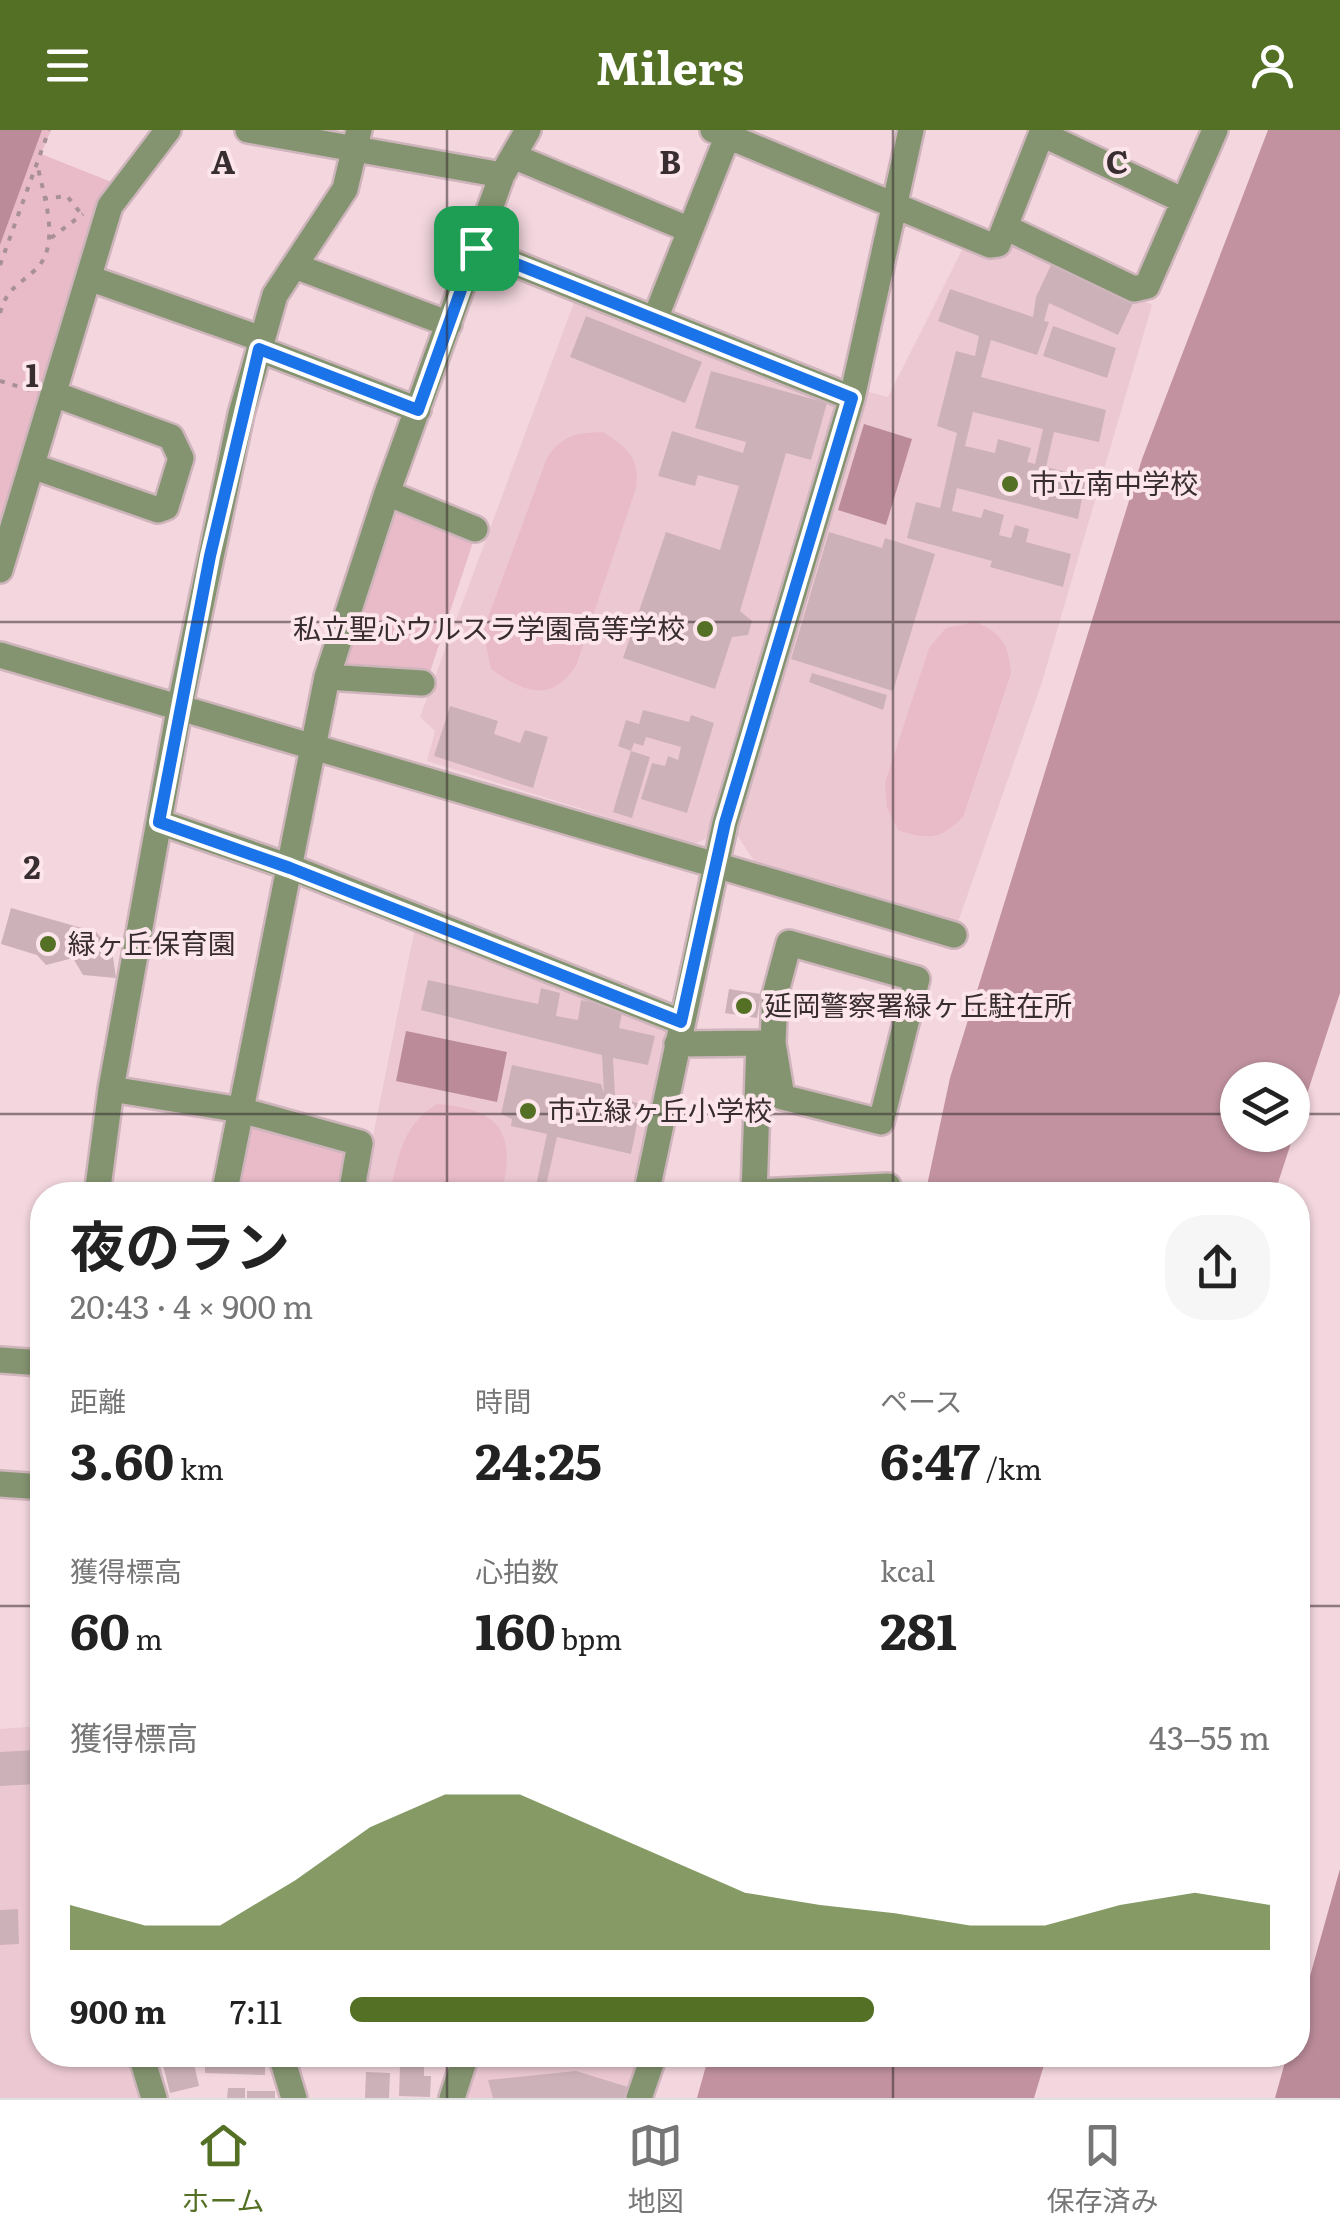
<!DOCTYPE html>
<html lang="ja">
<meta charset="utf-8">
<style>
:root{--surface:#fff;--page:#f6f6f6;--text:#222;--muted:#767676;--line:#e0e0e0;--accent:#537024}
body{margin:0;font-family:Literata,"Noto Sans JP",serif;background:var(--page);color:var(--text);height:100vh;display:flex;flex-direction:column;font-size:38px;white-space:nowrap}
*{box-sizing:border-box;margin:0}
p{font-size:32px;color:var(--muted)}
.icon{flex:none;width:55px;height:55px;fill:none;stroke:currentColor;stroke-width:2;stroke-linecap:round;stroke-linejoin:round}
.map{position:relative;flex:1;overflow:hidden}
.details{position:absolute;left:30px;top:1052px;width:1280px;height:885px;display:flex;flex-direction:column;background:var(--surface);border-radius:40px;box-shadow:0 2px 8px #0004}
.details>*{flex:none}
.tools{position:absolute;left:1220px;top:932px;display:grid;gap:20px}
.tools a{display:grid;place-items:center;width:90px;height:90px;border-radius:50%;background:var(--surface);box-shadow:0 2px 8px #0004;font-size:50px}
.pin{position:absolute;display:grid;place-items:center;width:85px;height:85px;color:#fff;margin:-42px;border-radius:20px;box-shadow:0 5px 15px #0006}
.round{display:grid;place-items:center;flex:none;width:105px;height:105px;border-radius:40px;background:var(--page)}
.headline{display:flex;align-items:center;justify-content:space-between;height:170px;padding:0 40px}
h1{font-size:55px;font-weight:700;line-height:75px}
.stats{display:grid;grid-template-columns:repeat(3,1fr);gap:15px;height:170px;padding:10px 40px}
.stats div{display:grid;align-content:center}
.stats b{font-size:50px;font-weight:700}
.stats small{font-size:28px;font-weight:400}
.stats p{font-size:28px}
.chart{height:280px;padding:20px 40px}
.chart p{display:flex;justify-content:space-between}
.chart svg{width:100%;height:180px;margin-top:10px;fill:var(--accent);opacity:.7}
ul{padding:0 40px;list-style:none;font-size:32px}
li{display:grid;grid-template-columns:160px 120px 1fr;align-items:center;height:75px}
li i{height:25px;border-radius:12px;background:var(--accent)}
header{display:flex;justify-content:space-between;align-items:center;height:130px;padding:0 40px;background:var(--accent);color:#fff;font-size:45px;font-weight:700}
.menu{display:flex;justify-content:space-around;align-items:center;height:140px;border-top:2px solid var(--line);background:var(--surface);font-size:28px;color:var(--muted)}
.menu a{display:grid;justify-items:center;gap:5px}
.menu .on{color:var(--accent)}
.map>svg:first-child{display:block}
.built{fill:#ecc8d2}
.green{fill:#e9bac8}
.forest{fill:#c292a0;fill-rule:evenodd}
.water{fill:#bb8b99}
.building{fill:#cdb1b9;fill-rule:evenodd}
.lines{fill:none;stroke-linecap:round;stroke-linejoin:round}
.minor-casing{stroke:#ceb4bb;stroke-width:30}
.path{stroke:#a79197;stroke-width:4;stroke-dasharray:5 8;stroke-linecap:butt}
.minor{stroke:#849470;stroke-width:25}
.route-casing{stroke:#fff;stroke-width:20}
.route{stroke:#1a73e8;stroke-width:12}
.grid{fill:none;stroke:#382d30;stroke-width:2.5;stroke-opacity:0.55}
.poi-dot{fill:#537024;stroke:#fce5eb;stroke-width:4}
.labels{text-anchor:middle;stroke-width:8;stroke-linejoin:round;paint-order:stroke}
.poi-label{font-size:28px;fill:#382d30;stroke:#fce5eb;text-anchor:start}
.grid-label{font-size:32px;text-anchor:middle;font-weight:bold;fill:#382d30;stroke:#fce5eb;stroke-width:8;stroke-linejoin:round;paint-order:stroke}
</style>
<header><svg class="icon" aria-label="menu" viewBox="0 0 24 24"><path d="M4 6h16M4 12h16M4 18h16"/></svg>Milers<svg class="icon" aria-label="person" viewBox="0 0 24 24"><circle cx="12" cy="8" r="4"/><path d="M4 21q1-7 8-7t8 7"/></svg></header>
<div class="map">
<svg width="1340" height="1968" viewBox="0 0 1340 1968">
<rect width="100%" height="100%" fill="#f3d6de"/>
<path class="built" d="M1009,107L1152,175L1042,552L957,795L757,735L735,702L866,261L888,267L965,114L999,129Z
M576,167L831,269L836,280L707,708L695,714L427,631L435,601L420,587Z
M415,798L667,894L634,1065H361Z
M42,1596V1925H125L138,1968H0V1599Z
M477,1925H602L643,1935L635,1968H463Z"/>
<path class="green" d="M41,0H51L41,24L114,53L0,407V115Z
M603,302C627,317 640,328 636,358L576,536C550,574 524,562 491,539L483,501L547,328C562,305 576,303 603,302Z
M391,377L474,409L429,545L339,540Z
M974,492C1001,501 1009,515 1011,543L963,687C940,710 928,710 898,700L887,678L885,653L929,518L946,498Z
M437,974C501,979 517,1003 501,1065H389C399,1027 401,996 437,974Z
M245,988L351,1018L342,1065H230Z"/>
<path class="forest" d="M1268,0H1340V863L1274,1065H925L950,948L1142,329ZM1238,950H1292V1005H1238Z
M709,1925H1047L1034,1968H697Z"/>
<path class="water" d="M0,0H42L0,115Z
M864,294L912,309L886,395L838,380Z
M406,901L507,922L497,972L396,951Z
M1340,1739V1968H1275L1287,1925H1298V1889Z"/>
<path class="building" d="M1051,135L1133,173L1118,205L1049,173L1044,191L1049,192L1037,225L991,210L981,247L1106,280L1099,312L1054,302L1046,337L1086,347L1078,389L957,358L952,381L981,388L984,379L1004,385L999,405L1011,408L1015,395L1029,399L1026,412L1071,424L1063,457L990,437L992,431L907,408L916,372L940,378L957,303L937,296L956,221L975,226L979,206L938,191L950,159L1033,187L1036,167ZM973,282L1043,299L1035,334L1027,332L1031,318L998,309L995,323L965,316Z
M586,186L702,232L685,273L570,227Z
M1053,196L1116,218L1107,248L1043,226Z
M711,241L827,273L811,330L786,323L740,481L752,491L748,505L732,507L715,559L623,528L666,402L720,420L739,356L698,345L695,356L658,346L672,301L743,323L746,312L695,298Z
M829,402L882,418L885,408L935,424L893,561L791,529Z
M812,543L887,565L883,580L809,552Z
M450,576L498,591L494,604L520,613L525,600L548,607L533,658L434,626Z
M643,580L689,592L691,585L714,593L687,683L641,669L652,633L665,636L668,626L678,630L681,617L646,607L643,616L634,613L631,621L618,616L626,590L639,594Z
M631,621L650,627L632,688L613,682Z
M11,778L96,802L112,820L116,848L83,845L73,828L46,835L37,825L1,814Z
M428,850L538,874L541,858L560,863L556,886L578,890L581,870L623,879L619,898L655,906L648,935L613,928L615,967L641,974L631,1024L557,1007L546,1056L552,1057L550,1065H534L547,1004L511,996L512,989L501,984L512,935L601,954L604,963L602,925L421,880Z
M729,859L761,864L757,888L725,883Z
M36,1620L38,1654L0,1656V1622Z
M18,1779L19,1814L0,1815V1780Z
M192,1925L199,1956L170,1963L161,1927Z
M205,1925H265V1945L205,1943Z
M400,1936L424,1937V1946H431L430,1967L399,1966Z
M576,1941L628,1957L624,1968H493L488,1950Z
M366,1942L390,1943L389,1968H365Z
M228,1958H245V1968H227Z
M247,1961H275V1968H247Z"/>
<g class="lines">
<g class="minor-casing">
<path id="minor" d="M248,0L502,45
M713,0L990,115L998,114L1043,0
M1042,4L1184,71
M513,26L690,100
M1005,97L1134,159L1147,156L1215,0
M476,118L852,268
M295,136L449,194
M89,148L262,209
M655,189L730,0
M259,219L418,280
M32,336L158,380L166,377L181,328L171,307L54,264
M387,363L475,399
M0,440L110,76L168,0
M0,525L954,805
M327,547L422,553
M159,692L290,737L681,892
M677,914L773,913L775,865L789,813L917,849L881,992L782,967L773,913
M111,959L241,980L360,1013L351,1065
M754,1062L888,1056L886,1065
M97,1065L111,959L179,580L241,284L275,165L345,59L359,0
M224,1065L327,547L387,363L502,45L528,0
M646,1065L725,693L852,268L911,0
M754,1065L759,913
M0,1230L42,1233
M0,1354L42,1357
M141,1925L154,1968
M281,1925L294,1968
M452,1968L466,1925
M639,1968L654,1925"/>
</g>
<path class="path" d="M43,69L67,66L82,85
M51,108L83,84
M0,135L49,0
M0,183C7,159 16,157 34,141C63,116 43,65 37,33
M0,251L34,261"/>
<use href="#minor" class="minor"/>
</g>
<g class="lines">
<g class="route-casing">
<path id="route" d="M476,118L852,268L725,693L681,892L290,738L159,692L210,426L259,219L418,280Z"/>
</g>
<use href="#route" class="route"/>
</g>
<path class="grid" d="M447,0V1065M893,0V1065M0,492H1340M0,984H1238M1292,984H1340M0,1476H42M1298,1476H1340M447,1925V1968M893,1925V1968"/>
<g class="poi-dot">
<circle cx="1010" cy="354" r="10"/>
<circle cx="705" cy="499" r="10"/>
<circle cx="48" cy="814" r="10"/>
<circle cx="744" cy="876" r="10"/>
<circle cx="528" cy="981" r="10"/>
</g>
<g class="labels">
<g class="poi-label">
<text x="1030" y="364">市立南中学校</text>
<text x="685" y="509" text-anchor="end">私立聖心ウルスラ学園高等学校</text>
<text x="68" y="824">緑ヶ丘保育園</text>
<text x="764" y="886">延岡警察署緑ヶ丘駐在所</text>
<text x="548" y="991">市立緑ヶ丘小学校</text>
</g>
</g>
<g class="grid-label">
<text x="223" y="44">A</text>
<text x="670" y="44">B</text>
<text x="1117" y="44">C</text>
<text x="32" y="257">1</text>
<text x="32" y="749">2</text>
</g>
</svg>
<div class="tools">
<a><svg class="icon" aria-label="layers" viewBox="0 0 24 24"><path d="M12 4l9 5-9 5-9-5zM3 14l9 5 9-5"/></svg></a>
</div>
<div class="pin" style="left:476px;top:118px;background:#1e9e55"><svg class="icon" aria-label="arrive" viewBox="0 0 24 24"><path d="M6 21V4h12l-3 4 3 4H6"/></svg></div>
<section class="details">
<div class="headline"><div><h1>夜のラン</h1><p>20:43 · 4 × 900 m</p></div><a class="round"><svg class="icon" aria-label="share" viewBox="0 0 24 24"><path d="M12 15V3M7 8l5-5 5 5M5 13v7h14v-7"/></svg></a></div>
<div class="stats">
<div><p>距離</p><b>3.60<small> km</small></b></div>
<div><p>時間</p><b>24:25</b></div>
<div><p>ペース</p><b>6:47<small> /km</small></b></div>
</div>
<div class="stats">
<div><p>獲得標高</p><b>60<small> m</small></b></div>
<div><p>心拍数</p><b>160<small> bpm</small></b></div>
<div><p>kcal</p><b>281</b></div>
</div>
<div class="chart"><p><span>獲得標高</span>43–55 m</p>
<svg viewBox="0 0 160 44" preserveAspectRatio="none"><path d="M0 44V33L10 38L20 38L30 27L40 14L50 6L60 6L70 14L80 22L90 30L100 33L110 35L120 38L130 38L140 33L150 30L160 33V44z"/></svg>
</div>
<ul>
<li><b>900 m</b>7:11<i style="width:57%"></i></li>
</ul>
</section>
</div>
<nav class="menu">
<a class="on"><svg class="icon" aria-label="home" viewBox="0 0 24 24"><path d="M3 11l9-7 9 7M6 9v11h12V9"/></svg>ホーム</a>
<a><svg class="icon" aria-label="map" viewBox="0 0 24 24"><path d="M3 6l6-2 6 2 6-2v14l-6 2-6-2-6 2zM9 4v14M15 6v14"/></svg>地図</a>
<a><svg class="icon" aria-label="saved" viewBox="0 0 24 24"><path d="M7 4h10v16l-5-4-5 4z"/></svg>保存済み</a>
</nav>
